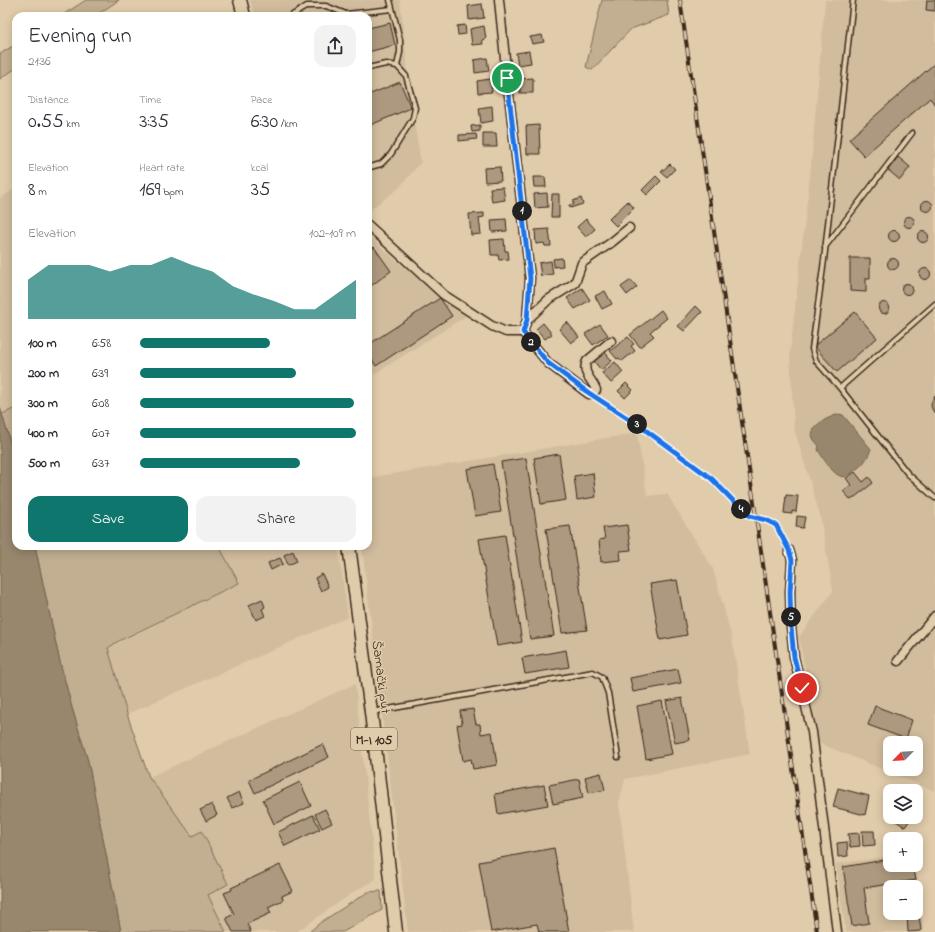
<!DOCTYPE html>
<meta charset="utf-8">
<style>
:root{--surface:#fff;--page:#f2f2f3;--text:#2b2b33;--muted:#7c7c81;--accent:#0f766e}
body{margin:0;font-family:"Indie Flower",sans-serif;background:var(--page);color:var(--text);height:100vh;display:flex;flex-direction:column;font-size:15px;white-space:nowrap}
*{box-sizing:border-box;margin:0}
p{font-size:13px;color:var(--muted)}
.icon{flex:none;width:22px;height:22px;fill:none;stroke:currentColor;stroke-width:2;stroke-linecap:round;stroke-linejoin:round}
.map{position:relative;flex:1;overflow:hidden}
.sheet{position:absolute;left:12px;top:12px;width:360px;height:538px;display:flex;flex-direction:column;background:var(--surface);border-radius:12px;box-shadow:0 2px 10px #0003}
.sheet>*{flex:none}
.needle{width:26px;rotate:246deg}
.controls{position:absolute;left:883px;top:736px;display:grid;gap:8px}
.controls a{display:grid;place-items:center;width:40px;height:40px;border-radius:8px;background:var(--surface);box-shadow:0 2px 10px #0003;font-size:20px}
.pin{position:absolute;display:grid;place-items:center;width:34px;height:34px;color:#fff;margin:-17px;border:2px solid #fff;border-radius:50%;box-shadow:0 1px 4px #0007}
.km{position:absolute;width:20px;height:20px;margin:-10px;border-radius:50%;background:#222;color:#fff;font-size:11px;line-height:20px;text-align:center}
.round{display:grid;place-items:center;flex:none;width:42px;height:42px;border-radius:12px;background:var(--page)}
.headline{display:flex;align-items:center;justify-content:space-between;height:68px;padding:0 16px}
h1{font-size:22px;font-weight:600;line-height:30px}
.metrics{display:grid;grid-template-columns:repeat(3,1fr);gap:6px;height:68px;padding:4px 16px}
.metrics div{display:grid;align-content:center}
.metrics b{font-size:20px;font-weight:600}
.metrics small{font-size:11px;font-weight:400}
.metrics p{font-size:11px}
.chart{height:112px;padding:8px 16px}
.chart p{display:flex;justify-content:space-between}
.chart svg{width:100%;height:72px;margin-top:4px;fill:var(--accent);opacity:.7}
.primary-button{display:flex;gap:8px;margin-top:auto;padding:8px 16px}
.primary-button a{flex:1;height:46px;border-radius:12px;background:var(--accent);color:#fff;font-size:16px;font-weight:600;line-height:46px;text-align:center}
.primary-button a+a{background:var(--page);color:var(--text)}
ul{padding:0 16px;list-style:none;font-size:13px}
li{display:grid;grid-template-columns:64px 48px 1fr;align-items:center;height:30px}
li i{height:10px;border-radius:5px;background:var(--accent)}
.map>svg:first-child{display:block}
.built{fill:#d1bc9d;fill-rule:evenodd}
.green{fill:#c2ae91;stroke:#7e6c58}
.water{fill:#98866d;stroke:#73614d}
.building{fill:#ad997f;stroke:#3b2a1e}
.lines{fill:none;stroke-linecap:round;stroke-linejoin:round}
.lane-casing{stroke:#3b2a1e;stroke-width:7}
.street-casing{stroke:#3b2a1e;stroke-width:11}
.primary-casing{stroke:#3b2a1e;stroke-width:15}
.path{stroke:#3b2a1e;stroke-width:1.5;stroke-dasharray:3 3;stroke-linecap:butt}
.lane{stroke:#e0cbaa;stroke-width:4}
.street{stroke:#e0cbaa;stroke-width:8}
.primary{stroke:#e0cbaa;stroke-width:12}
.rail-casing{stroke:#3b2a1e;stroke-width:4}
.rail{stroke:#e0cbaa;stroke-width:2.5;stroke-dasharray:8;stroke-linecap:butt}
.route-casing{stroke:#fff;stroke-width:8}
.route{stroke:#1a73e8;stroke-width:5}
.labels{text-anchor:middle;stroke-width:3;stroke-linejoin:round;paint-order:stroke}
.shield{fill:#e0cbaa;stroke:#6c5a48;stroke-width:1}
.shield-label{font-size:13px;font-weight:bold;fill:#3b2a1e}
.street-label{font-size:14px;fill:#3b2a1e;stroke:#e0cbaa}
</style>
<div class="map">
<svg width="935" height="932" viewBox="0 0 935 932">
<rect width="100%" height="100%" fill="#e0cbaa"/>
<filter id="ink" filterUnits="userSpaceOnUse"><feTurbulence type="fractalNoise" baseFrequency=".025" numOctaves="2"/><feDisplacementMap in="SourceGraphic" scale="8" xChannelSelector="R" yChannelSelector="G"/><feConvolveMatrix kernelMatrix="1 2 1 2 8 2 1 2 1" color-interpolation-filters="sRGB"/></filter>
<g filter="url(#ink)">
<path class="built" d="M250,0H400L413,117L421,162L398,189L368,211V16H255Z
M825,0H935V791L819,743L799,637L833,591L820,515L794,428L790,353L811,166ZM890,743H916V769H890Z
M16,188V408L2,414L0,407V198Z
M368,235L398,262L466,316L368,378Z
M637,433L647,496L667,494L713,569L732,638L750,754L625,779L619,803L634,932H408L362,546H368V478Z
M219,546H338L348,617L127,714L108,648L239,583Z
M355,684L376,879L357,890L296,932H226L208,895L228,884L202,831L192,836L149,777Z
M890,856V865H915L924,932H846L836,864ZM890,887H916V913H890Z"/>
<path class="green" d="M86,0H119L95,16H61Z
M602,0H667L669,15L631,29L592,70L586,67Z
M16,44V68L0,79V54Z
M16,408V462L2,414Z
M35,546H219L239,583L117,642L108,648L127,714L149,777L192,836L202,831L228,884L208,895L226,932H121L88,761L72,708L59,658Z
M381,891L382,910L343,932H309L321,922L368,892Z"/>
<path class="water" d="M0,407L16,462V546H35L59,658L72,708L88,761L121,932H0Z
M839,414L843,415L871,449C866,464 858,469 844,477C833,476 824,459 818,450L819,446C817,443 814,441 813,438C808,425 830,417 839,414Z"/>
<path class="building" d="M927,0H935V11L926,10Z
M482,4L484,18L469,20L468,6Z
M390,23L395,45L368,52V28Z
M465,25L466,34L458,35L457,26Z
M484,26L486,39L482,40L483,44L472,45L470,29Z
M542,35L544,42L532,44L530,37Z
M529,51L531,63L518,65L516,53Z
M487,58L489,71L475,73L474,60Z
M935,63V105L930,98L864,156L849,139Z
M533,78V93H520V79Z
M490,79L492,92L478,93L477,81Z
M400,82L411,108L368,126V95Z
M492,106L493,121L481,123L479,108Z
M480,125V131L472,132L471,126Z
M539,125L540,154H527L526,126Z
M483,133H496L497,147H483Z
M476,134L477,139L459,141V135Z
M898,157L910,167L900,180L888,170Z
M670,164L675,169L667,177L661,172Z
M500,167L501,181L485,182L484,168Z
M656,176L661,181L647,195L642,190Z
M533,177H545L546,187H534Z
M503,187L505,200L492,202L490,188Z
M547,193L548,207L535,208L534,194Z
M552,194H559V217H551Z
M581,198L583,204L570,208L569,205L574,204L573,201Z
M921.5 206a5.5 5.5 0 1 1 11 0a5.5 5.5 0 1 1-11 0Z
M628,201L634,208L616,226L609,219Z
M484,213V217L479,218L481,234L471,235L469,214Z
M903.5 222a5.5 5.5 0 1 1 11 0a5.5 5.5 0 1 1-11 0Z
M506,219L507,231L492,232L491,220Z
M586,219L595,229L586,237L577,227Z
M549,229L551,246H545L544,243L536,244L535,230Z
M888.5 236a5.5 5.5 0 1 1 11 0a5.5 5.5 0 1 1-11 0Z
M917.5 237a5.5 5.5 0 1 1 11 0a5.5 5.5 0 1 1-11 0Z
M504,239L505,251H508L509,259L499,260L498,255H491L490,240Z
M374,247L391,271L368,288V251Z
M562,258L563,266L554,267L553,259Z
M850,258H870V278H866V292L850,291Z
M887.5 264a5.5 5.5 0 1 1 11 0a5.5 5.5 0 1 1-11 0Z
M551,261L553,274L541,276L539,263Z
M919.5 274a5.5 5.5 0 1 1 11 0a5.5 5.5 0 1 1-11 0Z
M631,280L637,287L627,295L621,287Z
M901.5 289a5.5 5.5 0 1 1 11 0a5.5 5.5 0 1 1-11 0Z
M582,288L590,300L575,309L567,298Z
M605,291L612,304L602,309L595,296Z
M440,298L452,316L376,366L368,354V345Z
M878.5 308a5.5 5.5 0 1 1 11 0a5.5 5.5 0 1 1-11 0Z
M696,306L702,312L684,331L678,326Z
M661,310L667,318L650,332L654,336L640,347L630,335Z
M855,312L877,338L837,372L814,346Z
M567,322L579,337L571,343L559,329Z
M543,323L552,334L545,339L536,329Z
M600,324L608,335L593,345L585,334Z
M628,337L634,344L631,346L635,351L622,361L619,358L617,359L610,351Z
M604,351L612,361L601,370L593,360Z
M615,362L623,372L611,383L602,373Z
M626,383L633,390L625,398L618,391Z
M935,396V414L932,409L931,405L932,401Z
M559,454L566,500L541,504L534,458Z
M526,458L554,636L530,639L501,462Z
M493,464L501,512L475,516L467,469Z
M855,472L863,482L869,477L873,483L851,500L843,491L851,485L846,478Z
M593,473L596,497L577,500L574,476Z
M786,495L798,496L796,512L792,511V514L784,513Z
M797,516L805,517L803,528L796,527Z
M627,525L631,550L620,551L621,560L601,562L599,540L605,539L603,528Z
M570,526L587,630L562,633L546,529Z
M505,535L522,642L497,646L479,539Z
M293,551L297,561L288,565L284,555Z
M280,558L283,564L271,570L268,563Z
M322,574L328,587L321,591L315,578Z
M677,580L687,635L660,640L650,584Z
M262,599L265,607L262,609L265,616L256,620L249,605Z
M566,650L569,667L525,674L522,658Z
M678,669L681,683L633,692L630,678Z
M682,698L690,740L675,743L666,701Z
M662,701L672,754L646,759L637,706Z
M875,706L912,720L906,739L868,725Z
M473,709L476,724H480L481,734L492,732L497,765L473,769L471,759L463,761L457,725L462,724L460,711Z
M323,744L329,757L255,793L249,780Z
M601,773L605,790L589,793L585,777Z
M579,779L583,798L553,804L549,785Z
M300,782L311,806L274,824L263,800Z
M544,785L548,805L498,814L495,794Z
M838,788L869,796L865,815L833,807Z
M239,792L244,803L232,808L227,798Z
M212,804L217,815L206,821L200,810Z
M325,809L332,823L322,828L315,814Z
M313,815L320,829L285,846L278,832Z
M899,817H912L905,827L896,821Z
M862,831H874L875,845L863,846Z
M859,833L860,846L850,847L848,834Z
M847,842L848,856L838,857L837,843Z
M554,848L569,932H539L537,924L491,932L479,862Z
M890,859V865H913L916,880L864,888L869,923L852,926L843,867Z
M280,865L293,891L282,896L283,900L268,907L271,913L247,924L251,932H233L226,918L234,914L224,893L232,890L231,888Z
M919,914L921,931L908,932L907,915Z"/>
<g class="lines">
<g class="lane-casing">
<path id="lane" d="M390,0L400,40V52L397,66
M291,16L307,6H326L346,14L392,9
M368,68L386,64L397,66L406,76L415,108L413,118L391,154L381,164L370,167L368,166
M825,247L912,133
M935,304L840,388L908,474L935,498
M840,388L816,361L812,349L824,260L853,0
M372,712L593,672L602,677L608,693L618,757"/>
</g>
<g class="street-casing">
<path id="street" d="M499,0L507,78L530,278L527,320L523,332
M368,225L444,295L492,326L506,332H523L548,363L589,394L593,393L596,390C593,380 581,373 587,361L611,341
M527,320L548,300L575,283L582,263L612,242L629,228
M789,550L792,560L790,592L791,627L794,657L812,732L837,932
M898,661L935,616"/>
</g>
<g class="primary-casing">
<path id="primary" d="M240,0L244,16
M349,546L371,712L396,932"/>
</g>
<path class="path" d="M598,399L644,429L712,479L745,513C750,516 755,517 760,518C775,522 779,529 785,542"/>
<use href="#lane" class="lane"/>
<use href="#street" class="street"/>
<use href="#primary" class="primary"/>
<g class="rail-casing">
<path id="rail" d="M680,0L817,932"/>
</g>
<use href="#rail" class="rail"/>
</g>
</g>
<g class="lines" filter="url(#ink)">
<g class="route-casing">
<path id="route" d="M507,78L530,278L527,320L523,332L548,363L586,391L644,429L712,479L745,513L750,516L766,520L776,525L789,550L792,560L790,592L791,627L794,657L802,688"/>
</g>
<use href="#route" class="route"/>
</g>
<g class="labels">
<rect class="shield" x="351" y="728" width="46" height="22" rx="3"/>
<g class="shield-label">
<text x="374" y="744">M-I 105</text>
</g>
<g class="street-label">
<text transform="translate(382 677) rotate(83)" y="5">Šamački put</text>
</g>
</g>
</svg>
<div class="controls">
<a><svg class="needle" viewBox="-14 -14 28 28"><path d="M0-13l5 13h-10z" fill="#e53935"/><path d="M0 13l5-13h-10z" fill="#7c7c81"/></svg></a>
<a><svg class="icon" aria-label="layers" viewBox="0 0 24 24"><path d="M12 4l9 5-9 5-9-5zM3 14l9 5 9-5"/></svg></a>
<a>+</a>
<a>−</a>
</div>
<div class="pin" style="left:507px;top:78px;background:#1e9e55"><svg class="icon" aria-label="arrive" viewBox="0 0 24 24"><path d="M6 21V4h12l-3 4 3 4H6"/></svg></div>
<div class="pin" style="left:802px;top:688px;background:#d93025"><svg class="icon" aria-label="check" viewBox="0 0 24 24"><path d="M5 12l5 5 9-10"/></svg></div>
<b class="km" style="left:522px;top:211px">1</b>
<b class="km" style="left:531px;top:342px">2</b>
<b class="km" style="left:637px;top:424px">3</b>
<b class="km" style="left:741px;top:509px">4</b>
<b class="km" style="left:791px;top:617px">5</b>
<section class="sheet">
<div class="headline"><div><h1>Evening run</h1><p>21:36</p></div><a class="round"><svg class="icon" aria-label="share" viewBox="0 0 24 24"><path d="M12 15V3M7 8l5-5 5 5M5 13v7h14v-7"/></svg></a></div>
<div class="metrics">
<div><p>Distance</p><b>0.55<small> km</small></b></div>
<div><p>Time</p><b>3:35</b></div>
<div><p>Pace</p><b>6:30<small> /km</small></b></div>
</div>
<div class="metrics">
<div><p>Elevation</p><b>8<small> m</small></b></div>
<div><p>Heart rate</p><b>169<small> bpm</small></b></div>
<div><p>kcal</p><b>35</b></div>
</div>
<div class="chart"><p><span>Elevation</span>102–109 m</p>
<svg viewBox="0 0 160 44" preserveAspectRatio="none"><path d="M0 44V20L10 11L20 11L30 11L40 15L50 11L60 11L70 6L80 11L90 15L100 24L110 29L120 33L130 38L140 38L150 29L160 20V44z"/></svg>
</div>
<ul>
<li><b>100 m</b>6:58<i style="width:60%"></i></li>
<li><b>200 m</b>6:39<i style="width:72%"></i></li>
<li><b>300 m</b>6:08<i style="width:99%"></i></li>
<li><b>400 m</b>6:07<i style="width:100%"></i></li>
<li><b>500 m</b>6:37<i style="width:74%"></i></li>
</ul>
<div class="primary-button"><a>Save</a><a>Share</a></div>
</section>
</div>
